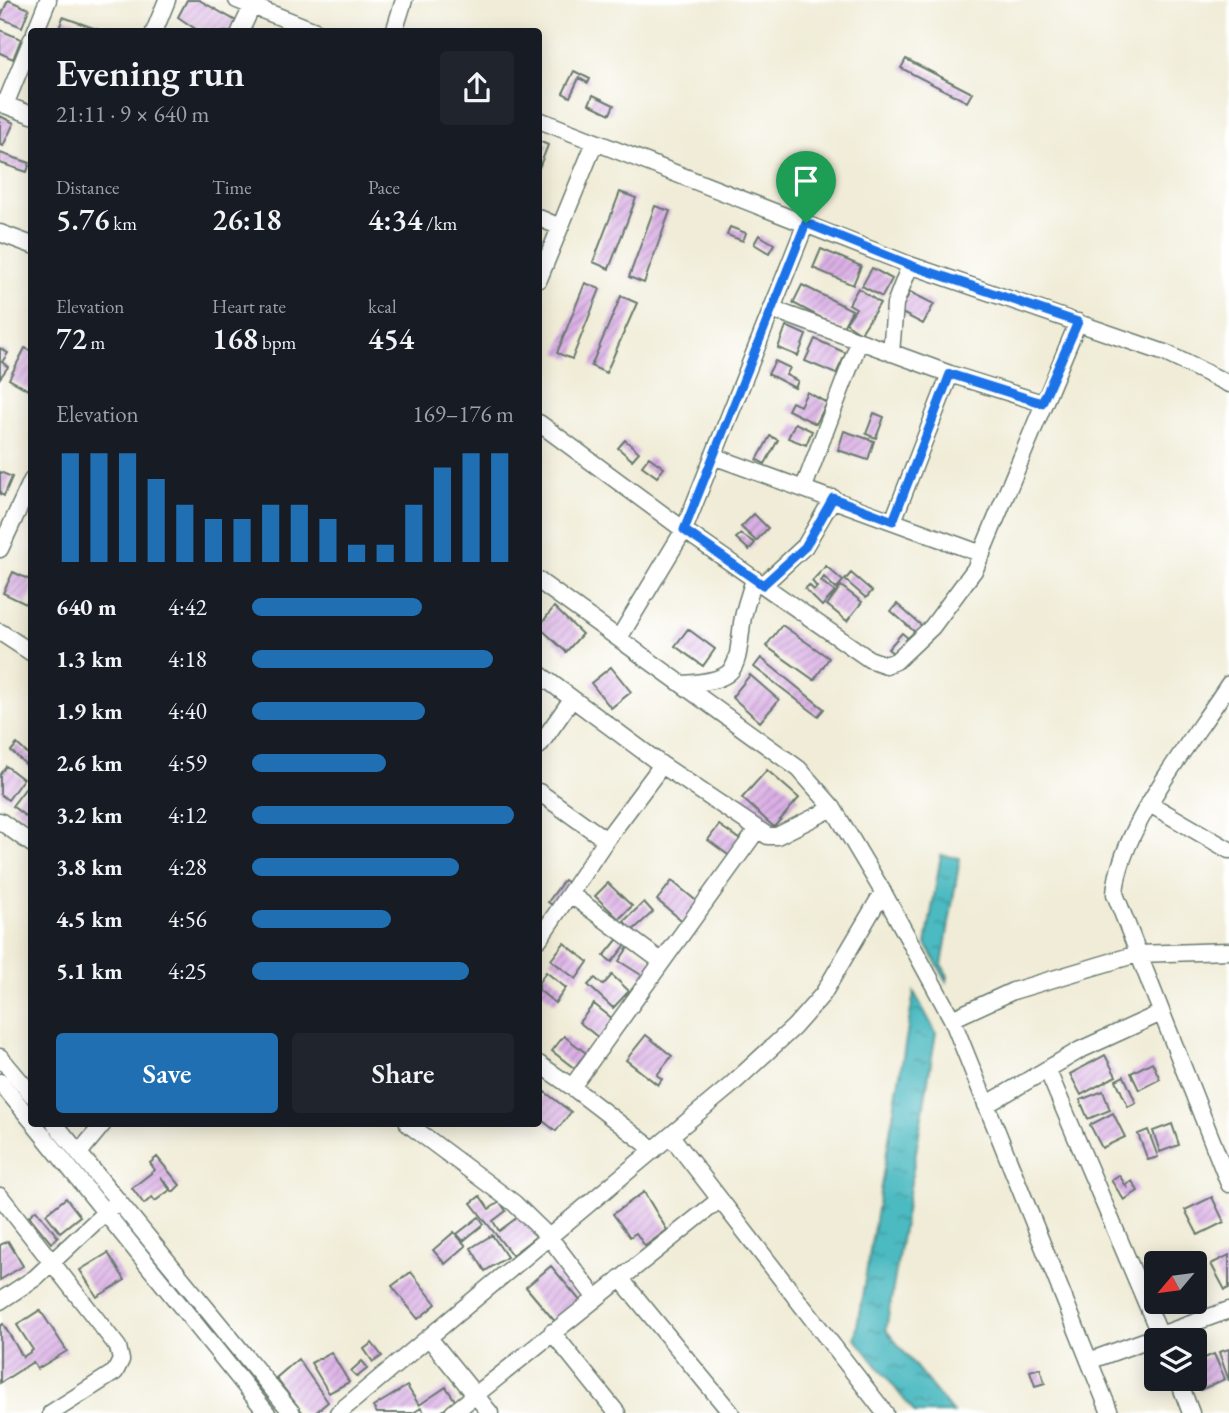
<!DOCTYPE html>
<meta charset="utf-8">
<style>
:root{--surface:#171b24;--page:#20242c;--text:#f1f3f6;--muted:#9ea1a6;--accent:#1f6fb2}
body{margin:0;font-family:"EB Garamond",serif;background:var(--page);color:var(--text);height:100vh;display:flex;flex-direction:column;font-size:26px;white-space:nowrap}
*{box-sizing:border-box;margin:0}
p{font-size:23px;color:var(--muted)}
.icon{flex:none;width:38px;height:38px;fill:none;stroke:currentColor;stroke-width:2;stroke-linecap:round;stroke-linejoin:round}
.map{position:relative;flex:1;overflow:hidden}
.panel{position:absolute;left:28px;top:28px;width:514px;height:1099px;display:flex;flex-direction:column;background:var(--surface);border-radius:7px;box-shadow:0 4px 18px #0003}
.panel>*{flex:none}
.needle{width:46px;rotate:241deg}
.controls{position:absolute;left:1144px;top:1251px;display:grid;gap:14px}
.controls a{display:grid;place-items:center;width:63px;height:63px;border-radius:7px;background:var(--surface);box-shadow:0 4px 18px #0003;font-size:35px}
.pin{position:absolute;display:grid;place-items:center;width:60px;height:60px;color:#fff;margin:-72px -30px;border-radius:50% 50% 50% 0;rotate:-45deg;box-shadow:0 0 7px #0007}
.pin .icon{rotate:45deg}
.round{display:grid;place-items:center;flex:none;width:74px;height:74px;border-radius:7px;background:var(--page)}
.overview{display:flex;align-items:center;justify-content:space-between;height:119px;padding:0 28px}
h1{font-size:38px;font-weight:600;line-height:52px}
.stats{display:grid;grid-template-columns:repeat(3,1fr);gap:10px;height:119px;padding:7px 28px}
.stats div{display:grid;align-content:center}
.stats b{font-size:30px;font-weight:600}
.stats small{font-size:19px;font-weight:400}
.stats p{font-size:19px}
.chart{height:196px;padding:14px 28px}
.chart p{display:flex;justify-content:space-between}
.chart svg{width:100%;height:126px;margin-top:7px;stroke:var(--accent);stroke-width:6}
.primary-button{display:flex;gap:14px;margin-top:auto;padding:14px 28px}
.primary-button a{flex:1;height:80px;border-radius:7px;background:var(--accent);color:#fff;font-size:28px;font-weight:600;line-height:80px;text-align:center}
.primary-button a+a{background:var(--page);color:var(--text)}
ul{padding:0 28px;list-style:none;font-size:23px}
li{display:grid;grid-template-columns:112px 84px 1fr;align-items:center;height:52px}
li i{height:18px;border-radius:9px;background:var(--accent)}
.map>svg:first-child{display:block}
.water{fill:url(#water-ripples);stroke:#367c7a;stroke-width:2}
.building{fill:url(#building-hatch)}
.lines{fill:none;stroke-linecap:round;stroke-linejoin:round}
.minor-casing{stroke:#687a6d;stroke-width:19}
.minor{stroke:#fff;stroke-width:16}
.route-casing{stroke:#fff;stroke-width:14}
.route{stroke:#1a73e8;stroke-width:9}
</style>
<div class="map">
<svg width="1229" height="1413" viewBox="0 0 1229 1413">
<defs>
<pattern id="water-ripples" width="26" height="14" patternUnits="userSpaceOnUse" patternTransform="scale(1.75)"><rect width="26" height="14" fill="#4cbac1"/><path d="M2 4q2-2 4 0t4 0M15 11q2-2 4 0t4 0" fill="none" stroke="#3f989e"/></pattern>
<pattern id="building-hatch" width="6" height="6" patternUnits="userSpaceOnUse" patternTransform="scale(1.75)"><rect width="6" height="6" fill="#dbb0e6"/><path d="M-1 1l2-2M0 6l6-6M5 7l2-2" fill="none" stroke="#b190bb"/></pattern>
</defs>
<rect width="100%" height="100%" fill="#fff"/>
<filter id="ink" filterUnits="userSpaceOnUse"><feTurbulence type="fractalNoise" baseFrequency=".0143" numOctaves="2"/><feDisplacementMap in="SourceGraphic" scale="14" xChannelSelector="R" yChannelSelector="G"/><feConvolveMatrix kernelMatrix="1 2 1 2 8 2 1 2 1" color-interpolation-filters="sRGB"/></filter>
<filter id="wash" filterUnits="userSpaceOnUse"><feTurbulence type="fractalNoise" baseFrequency=".00686" numOctaves="4" result="noise"/><feDisplacementMap in="SourceGraphic" scale="28" xChannelSelector="R" yChannelSelector="G"/><feGaussianBlur stdDeviation="1.57" result="paint"/><feColorMatrix in="noise" values="0 0 0 0 0 0 0 0 0 0 0 0 0 0 0 0 0 1.4 0 .05"/><feComposite in="paint" operator="in"/></filter>
<g filter="url(#wash)">
<rect width="100%" height="100%" fill="#f0ecd7"/>
<path class="water" d="M941,855L960,858L942,965L948,976L947,982L926,944Z
M914,992L936,1033L886,1330L953,1413H915L855,1338Z"/>
<g id="blocks">
<path class="building" d="M8,0L29,9L22,27L0,18Z
M187,0H199L236,21L231,32H200L178,17Z
M63,17L102,31V32H58Z
M0,30L21,39L13,59L0,53Z
M906,59L972,93L967,102L901,68Z
M574,71L590,79L588,83L579,78L570,97L563,93Z
M593,95L614,105L610,114L589,104Z
M0,116L14,123L3,146L0,145Z
M539,141L548,145L539,168Z
M0,153L30,163L27,172L0,163Z
M620,192L636,198L609,269L593,262Z
M655,206L670,211L644,283L629,277Z
M730,227L746,233L743,241L727,235Z
M759,235L774,244L769,253L754,244Z
M821,249L861,266L853,285L813,268Z
M872,268L892,279L882,297L862,286Z
M585,283L600,289L572,359L557,353Z
M802,285L852,310L842,329L793,303Z
M858,288L880,303L861,333L846,323L856,308L849,304Z
M910,292L934,304L923,324L900,312Z
M621,296L637,303L606,373L591,366Z
M786,326L806,335L798,356L778,348Z
M815,339L846,353L836,374L805,361Z
M0,348L8,353L2,362L8,367L0,378Z
M25,348L32,351V392L9,379Z
M775,361L790,368L786,375L798,381L795,388L768,374Z
M807,392L827,403L816,424L788,410L792,402L800,406Z
M874,413L884,417L876,438L866,434Z
M795,423L812,431L806,445L788,438Z
M844,431L874,441L868,460L838,450Z
M770,436L778,440L765,464L757,460Z
M625,440L639,452L632,460L618,448Z
M649,457L664,468L657,477L642,466Z
M0,472L12,477L4,496L0,494Z
M754,514L768,528L756,541L741,527Z
M741,534L755,543L749,550L736,538Z
M826,566L843,581L836,589L824,577L821,581L835,592L822,606L805,589L809,585L814,590L817,587L812,581Z
M13,572L32,581V594L26,604L3,593Z
M851,573L872,591L866,598L845,580Z
M841,586L862,602L847,621L827,605Z
M897,604L922,626L916,633L891,611Z
M554,607L582,634L566,652L539,627Z
M782,625L829,658L814,680L766,646Z
M688,629L715,649L703,666L675,646Z
M902,633L908,638L894,654L888,649Z
M761,658L824,709L818,716L754,667Z
M611,667L631,692L611,708L591,683Z
M750,675L779,700L760,722L732,697Z
M17,744L32,758V770L11,751Z
M6,766L23,779L8,800L0,794V774Z
M767,770L799,798L774,827L742,798Z
M32,780V821L12,806Z
M719,825L742,841L731,857L708,840Z
M564,880L571,885L555,907L548,902Z
M672,881L700,904L685,923L657,900Z
M608,883L632,906L619,919L595,896Z
M644,902L653,912L632,931L624,921Z
M621,935L629,941L612,962L604,956Z
M564,943L588,962L576,979L551,960Z
M629,946L656,963L646,978L619,961Z
M546,972L566,988L555,1003L539,990V982Z
M612,975L629,991L613,1008L588,985L595,978L603,985Z
M594,1004L614,1020L599,1038L579,1022Z
M646,1035L672,1056L657,1075L662,1079L658,1085L626,1060Z
M564,1036L586,1053L574,1068L552,1051Z
M1105,1055L1116,1076L1081,1095L1070,1074Z
M1152,1062L1160,1079L1139,1090L1131,1073Z
M1124,1076L1136,1103L1128,1107L1116,1080Z
M1103,1091L1110,1110L1088,1119L1080,1100Z
M545,1092L571,1112L556,1131L539,1118V1100Z
M1113,1113L1125,1137L1102,1148L1090,1125Z
M1172,1124L1179,1145L1160,1152L1153,1131Z
M1148,1130L1158,1157L1148,1160L1138,1134Z
M157,1157L180,1185L173,1192L161,1177L170,1190L155,1201L152,1197L144,1204L132,1188L155,1170L150,1163Z
M1119,1175L1128,1189L1126,1185L1132,1181L1138,1191L1124,1200L1111,1180Z
M644,1192L667,1230L645,1246L636,1233L630,1237L613,1214Z
M480,1196L489,1209L500,1202L506,1211L493,1221L499,1231L522,1214L538,1235L512,1255L471,1203Z
M1212,1197L1224,1222L1198,1235L1185,1210Z
M66,1198L80,1216L60,1232L46,1214Z
M36,1210L58,1237L51,1243L29,1216Z
M479,1217L484,1224L463,1241L457,1234Z
M454,1232L466,1246L445,1264L433,1250Z
M492,1235L507,1257L485,1271L471,1248Z
M8,1241L23,1266L0,1280V1245Z
M108,1253L125,1280L97,1297L80,1270Z
M1229,1255V1288L1225,1290L1211,1264Z
M551,1266L582,1303L557,1324L526,1287Z
M411,1272L436,1304L418,1319L392,1286Z
M40,1310L67,1351L37,1369L33,1362L0,1383V1326L3,1324L23,1357L33,1350L17,1325Z
M372,1343L382,1356L373,1362L364,1349Z
M1229,1349V1381L1219,1352Z
M331,1352L349,1382L329,1393L311,1363Z
M1214,1354L1225,1379L1201,1390L1195,1377V1362Z
M298,1359L328,1402L315,1413H303L276,1378Z
M362,1361L368,1368L357,1377L351,1371Z
M1040,1368L1045,1383L1035,1386L1030,1371Z
M407,1386L419,1405L446,1387L456,1402L439,1413H425L421,1408L413,1413H377L373,1407Z"/>
</g>
</g>
<g filter="url(#ink)">
<use href="#blocks" fill-opacity="0" stroke="#687a6d" stroke-width="2"/>
<g class="lines">
<g class="minor-casing">
<path id="minor" d="M237,0L318,32
M35,32L48,0
M154,32L167,0
M240,32L255,0
M394,32L404,0
M0,103L32,115
M5,105L32,39
M539,120L910,265L1165,353L1229,384
M539,218L560,227
M0,233L32,245
M539,279L595,142
M772,309L950,374L1042,403
M891,353L895,304L910,265
M539,423L684,530L869,659L886,665L896,661L932,627L975,569L1078,322
M713,456L982,554
M804,487L859,342
M893,521L950,374
M0,549L32,480
M763,585L805,546L833,498
M0,632L32,653
M619,638L684,530L806,223
M539,674L662,765L768,836H777L833,808
M684,684C739,679 736,672 742,623C744,608 750,594 754,579
M1229,684C1193,740 1119,829 1115,894L1229,1184
M539,746L572,699
M539,792L606,840L662,765
M1150,804L1229,850
M0,821L32,844
M883,892L952,1019L1110,1413
M570,894L661,961
M539,939L606,840
M952,1019L1013,991L1137,954L1229,951
M0,1057L32,1095
M539,1064L572,1087L757,830
M1047,1069L1162,1340
M0,1082L32,1121
M572,1087L654,1150
M986,1105L1080,1050L1161,1013
M34,1124L267,1413
M55,1124L292,1413
M408,1124L514,1203L550,1238L595,1297
M671,1136L885,1413
M79,1153L103,1124
M0,1196L118,1347L121,1360L115,1372L51,1413
M620,1278L731,1413
M0,1301L35,1278L113,1205
M552,1332L617,1413
M429,1338L490,1413
M1089,1361L1229,1310
M1178,1379L1191,1413
M338,1413L730,1086L794,1027L823,994L883,892L833,808L799,769L539,581
M453,1413L719,1200"/>
</g>
<use href="#minor" class="minor"/>
</g>
</g>
<g class="lines" filter="url(#ink)">
<g class="route-casing">
<path id="route" d="M806,223L910,265L1078,322L1042,403L950,374L893,521L833,498L805,547L763,585L684,530Z"/>
</g>
<use href="#route" class="route"/>
</g>
</svg>
<div class="controls">
<a><svg class="needle" viewBox="-14 -14 28 28"><path d="M0-13l5 13h-10z" fill="#e53935"/><path d="M0 13l5-13h-10z" fill="#9ea1a6"/></svg></a>
<a><svg class="icon" aria-label="layers" viewBox="0 0 24 24"><path d="M12 4l9 5-9 5-9-5zM3 14l9 5 9-5"/></svg></a>
</div>
<div class="pin" style="left:806px;top:223px;background:#1e9e55"><svg class="icon" aria-label="arrive" viewBox="0 0 24 24"><path d="M6 21V4h12l-3 4 3 4H6"/></svg></div>
<section class="panel">
<div class="overview"><div><h1>Evening run</h1><p>21:11 · 9 × 640 m</p></div><a class="round"><svg class="icon" aria-label="share" viewBox="0 0 24 24"><path d="M12 15V3M7 8l5-5 5 5M5 13v7h14v-7"/></svg></a></div>
<div class="stats">
<div><p>Distance</p><b>5.76<small> km</small></b></div>
<div><p>Time</p><b>26:18</b></div>
<div><p>Pace</p><b>4:34<small> /km</small></b></div>
</div>
<div class="stats">
<div><p>Elevation</p><b>72<small> m</small></b></div>
<div><p>Heart rate</p><b>168<small> bpm</small></b></div>
<div><p>kcal</p><b>454</b></div>
</div>
<div class="chart"><p><span>Elevation</span>169–176 m</p>
<svg viewBox="0 0 160 44" preserveAspectRatio="none"><path d="M5 44V6M15 44V6M25 44V6M35 44V15M45 44V24M55 44V29M65 44V29M75 44V24M85 44V24M95 44V29M105 44V38M115 44V38M125 44V24M135 44V11M145 44V6M155 44V6"/></svg>
</div>
<ul>
<li><b>640 m</b>4:42<i style="width:65%"></i></li>
<li><b>1.3 km</b>4:18<i style="width:92%"></i></li>
<li><b>1.9 km</b>4:40<i style="width:66%"></i></li>
<li><b>2.6 km</b>4:59<i style="width:51%"></i></li>
<li><b>3.2 km</b>4:12<i style="width:100%"></i></li>
<li><b>3.8 km</b>4:28<i style="width:79%"></i></li>
<li><b>4.5 km</b>4:56<i style="width:53%"></i></li>
<li><b>5.1 km</b>4:25<i style="width:83%"></i></li>
</ul>
<div class="primary-button"><a>Save</a><a>Share</a></div>
</section>
</div>
